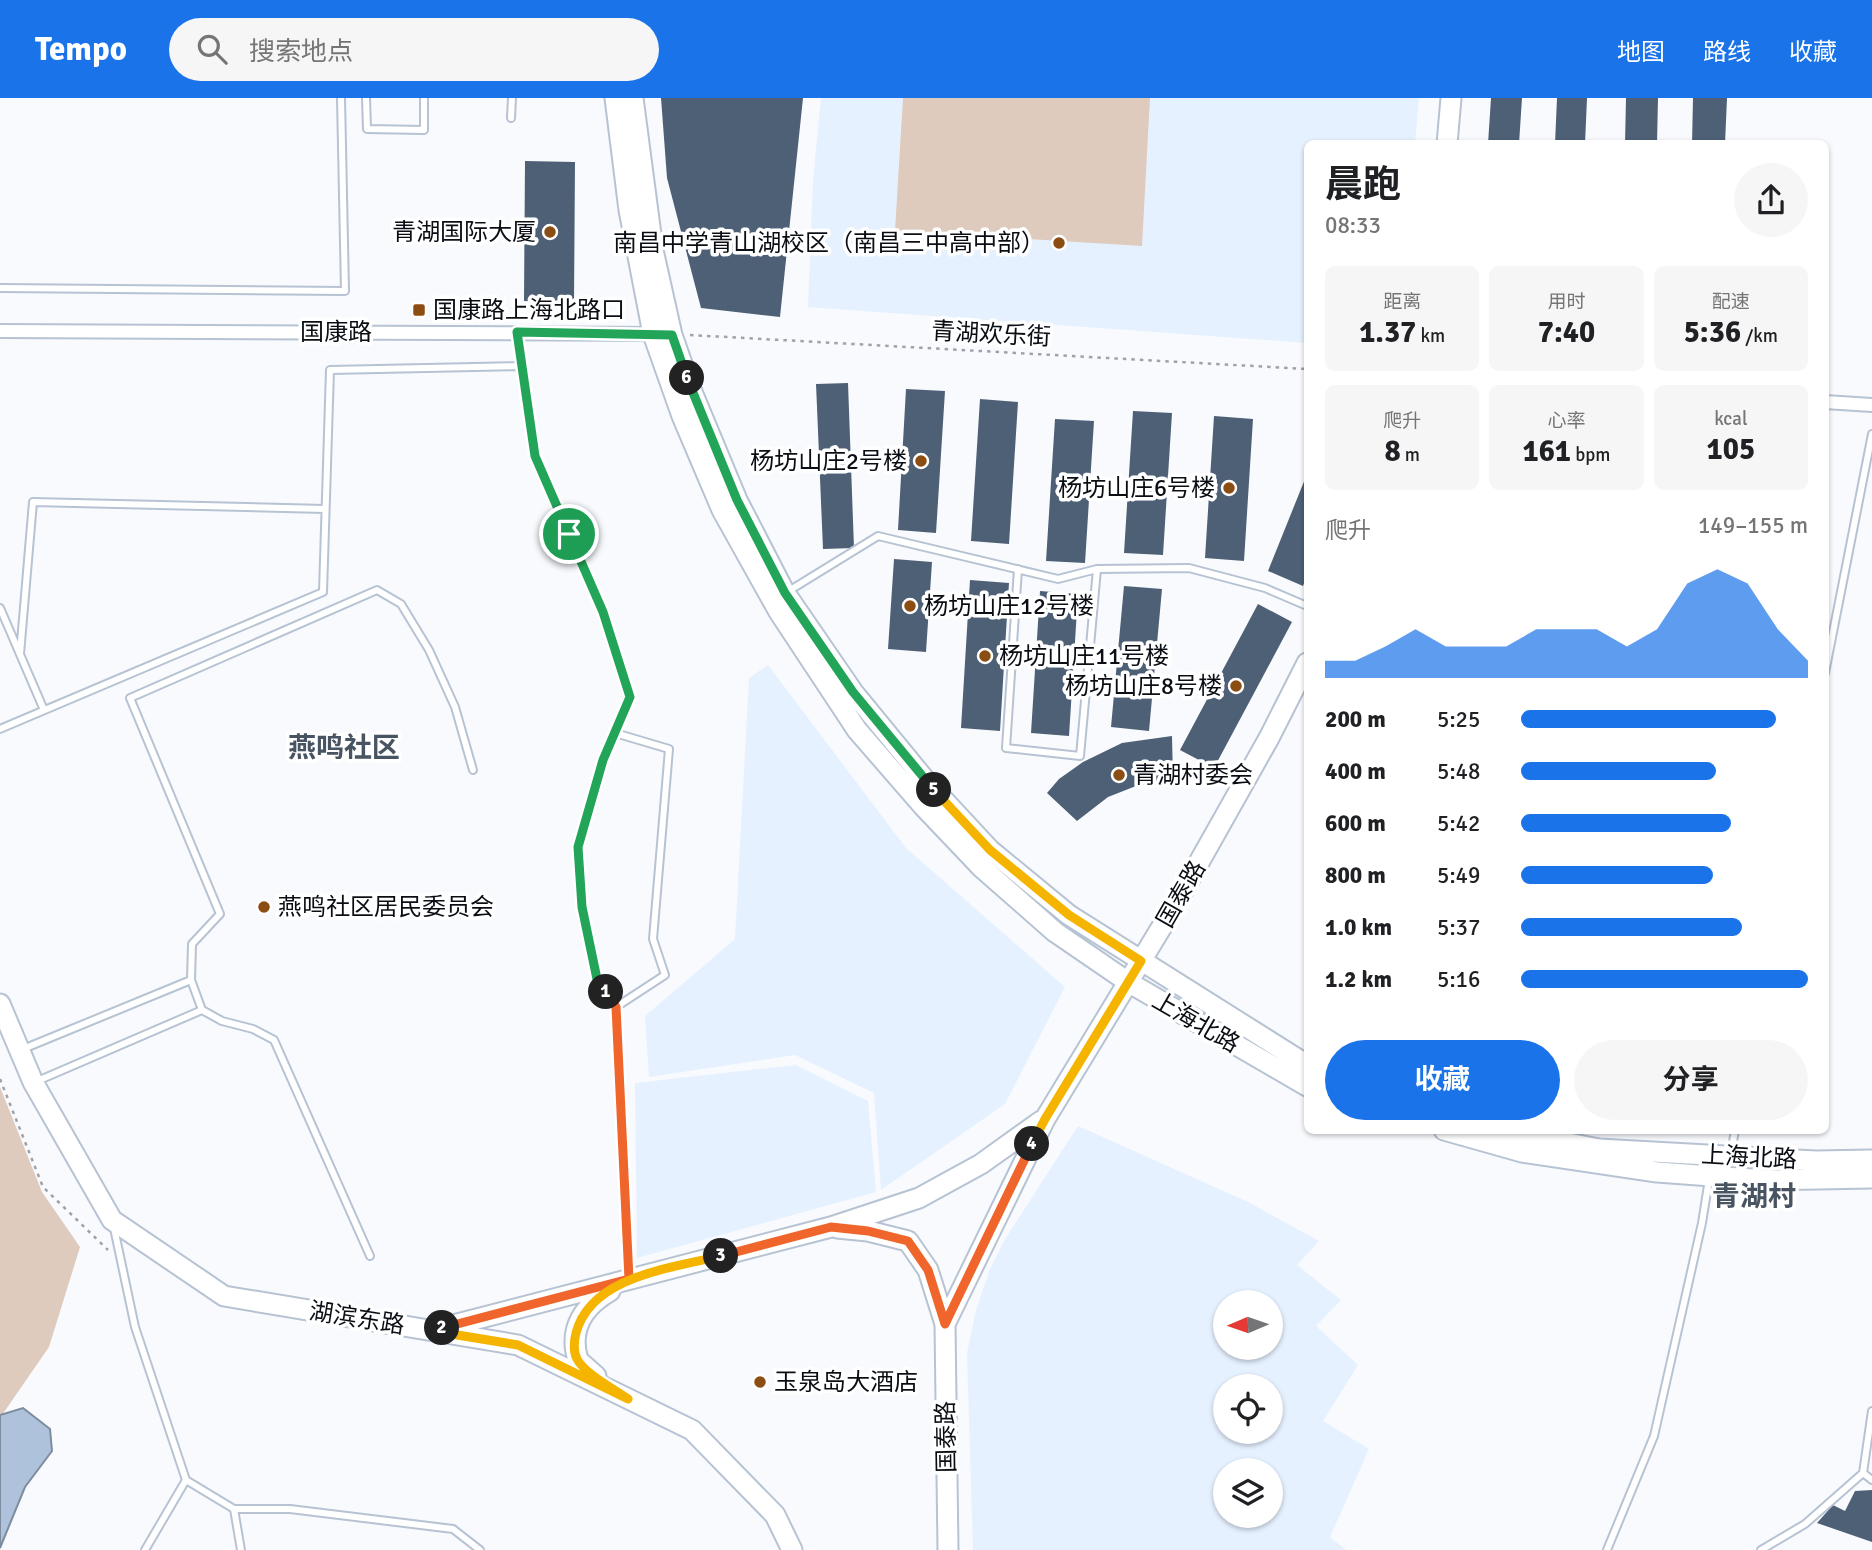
<!DOCTYPE html>
<html lang="zh">
<meta charset="utf-8">
<style>
:root{--surface:#fff;--page:#f6f6f6;--text:#202124;--muted:#757577;--accent:#1a73e8}
body{margin:0;font-family:Signika,"Noto Sans SC",sans-serif;background:var(--page);color:var(--text);height:100vh;display:flex;flex-direction:column;font-size:26px;white-space:nowrap}
*{box-sizing:border-box;margin:0}
p{font-size:23px;color:var(--muted)}
.icon{flex:none;width:38px;height:38px;fill:none;stroke:currentColor;stroke-width:2;stroke-linecap:round;stroke-linejoin:round}
.map{position:relative;flex:1;overflow:hidden}
.panel{position:absolute;left:1304px;top:42px;width:525px;height:994px;display:flex;flex-direction:column;background:var(--surface);border-radius:10px;box-shadow:0 2px 5px #0004}
.panel>*{flex:none}
.needle{width:46px;rotate:268deg}
.fabs{position:absolute;left:1213px;top:1192px;display:grid;gap:14px}
.fabs a{display:grid;place-items:center;width:70px;height:70px;border-radius:50%;background:var(--surface);box-shadow:0 2px 5px #0004;font-size:35px}
.pin{position:absolute;display:grid;place-items:center;width:60px;height:60px;color:#fff;margin:-30px;border:4px solid #fff;border-radius:50%;box-shadow:0 2px 7px #0007}
.km{position:absolute;width:35px;height:35px;margin:-18px;border-radius:50%;background:#222;color:#fff;font-size:19px;line-height:35px;text-align:center}
.round{display:grid;place-items:center;flex:none;width:74px;height:74px;border-radius:37px;background:var(--page)}
.head{display:flex;align-items:center;justify-content:space-between;height:119px;padding:0 21px}
h1{font-size:38px;font-weight:700;line-height:52px}
.metrics{display:grid;grid-template-columns:repeat(3,1fr);gap:10px;height:119px;padding:7px 21px}
.metrics div{display:grid;align-content:center;border-radius:10px;background:var(--page);text-align:center}
.metrics b{font-size:30px;font-weight:700}
.metrics small{font-size:19px;font-weight:400}
.metrics p{font-size:19px}
.chart{height:196px;padding:14px 21px}
.chart p{display:flex;justify-content:space-between}
.chart svg{width:100%;height:126px;margin-top:7px;fill:var(--accent);opacity:.7}
.primary-button{display:flex;gap:14px;margin-top:auto;padding:14px 21px}
.primary-button a{flex:1;height:80px;border-radius:42px;background:var(--accent);color:#fff;font-size:28px;font-weight:700;line-height:80px;text-align:center}
.primary-button a+a{background:var(--page);color:var(--text)}
ul{padding:0 21px;list-style:none;font-size:23px}
li{display:grid;grid-template-columns:112px 84px 1fr;align-items:center;height:52px}
li i{height:18px;border-radius:9px;background:var(--accent)}
header{display:flex;align-items:center;gap:42px;box-sizing:border-box;height:98px;padding:0 35px;background:var(--accent);color:#fff}
header strong{font-size:33px}
nav{display:flex;gap:38px;margin-inline-start:auto;font-size:24px}
.search{width:490px;height:63px;background:var(--page);display:flex;align-items:center;gap:18px;box-sizing:border-box;padding:0 24px;border-radius:38px;color:var(--muted);font-size:26px}
.map>svg:first-child{display:block}
.built{fill:#e6f1ff;fill-rule:evenodd}
.green{fill:#decbbd}
.water{fill:#aec2db;stroke:#7d8c9f;stroke-width:2}
.building{fill:#4e6075}
.lines{fill:none;stroke-linecap:round;stroke-linejoin:round}
.lane-casing{stroke:#b7c3d3;stroke-width:10}
.street-casing{stroke:#b7c3d3;stroke-width:16}
.secondary-casing{stroke:#b7c3d3;stroke-width:23}
.path{stroke:#9fa2a7;stroke-width:2.5;stroke-dasharray:3.5 5;stroke-linecap:butt}
.lane{stroke:#fff;stroke-width:6}
.street{stroke:#fff;stroke-width:12}
.secondary{stroke:#fff;stroke-width:19}
.split-1-casing{stroke:#fff;stroke-width:14}
.split-2-casing{stroke:#fff;stroke-width:14}
.split-3-casing{stroke:#fff;stroke-width:14}
.split-4-casing{stroke:#fff;stroke-width:14}
.split-5-casing{stroke:#fff;stroke-width:14}
.split-6-casing{stroke:#fff;stroke-width:14}
.split-7-casing{stroke:#fff;stroke-width:14}
.split-1{stroke:#22a559;stroke-width:9}
.split-2{stroke:#f0652b;stroke-width:9}
.split-3{stroke:#f5b400;stroke-width:9}
.split-4{stroke:#f0652b;stroke-width:9}
.split-5{stroke:#f5b400;stroke-width:9}
.split-6{stroke:#22a559;stroke-width:9}
.split-7{stroke:#22a559;stroke-width:9}
.poi-dot{fill:#8c4d13;stroke:#fff;stroke-width:2.5}
.labels{text-anchor:middle;stroke-width:7;stroke-linejoin:round;paint-order:stroke}
.poi-label{font-size:24px;fill:#0a0e14;stroke:#fff;text-anchor:start}
.street-label{font-size:24px;fill:#0a0e14;stroke:#fff}
.quarter-label{font-size:28px;font-weight:bold;fill:#495462;stroke:#fff}
</style>
<header>
<strong>Tempo</strong>
<div class="search"><svg class="icon" aria-label="search" viewBox="0 0 24 24"><circle cx="10" cy="10" r="6"/><path d="M15 15l6 6"/></svg>搜索地点</div>
<nav><a>地图</a><a>路线</a><a>收藏</a></nav>
</header>
<div class="map">
<svg width="1872" height="1452" viewBox="0 0 1872 1452">
<rect width="100%" height="100%" fill="#f8fafe"/>
<path class="built" d="M821,0H1419L1415,45L1307,46V245L808,209L813,82Z
M768,567L906,750L1065,889L1005,1006L881,1092L874,995L795,957L649,979L645,918L735,841L749,580Z
M796,967L868,1003L876,1094L637,1160L635,985Z
M1078,1028L1248,1104L1319,1143L1297,1167L1341,1202L1316,1228L1358,1267L1323,1323L1369,1351L1330,1439L1346,1452H973L967,1255L976,1212L990,1171L1005,1141ZM1270,1204V1250H1225V1204ZM1225,1288H1270V1334H1225ZM1225,1372H1270V1418H1225Z"/>
<path class="green" d="M903,0H1150L1142,148L895,133Z
M0,989L42,1094L80,1149L49,1249L2,1317H0Z"/>
<path class="water" d="M23,1310L50,1331L52,1353L25,1389L0,1450V1317Z"/>
<path class="building" d="M661,0H803L780,219L701,210L667,80Z
M1491,0H1522L1519,46H1488Z
M1557,0H1587L1585,46H1555Z
M1626,0H1658L1657,46H1625Z
M1693,0H1727L1725,46H1692Z
M525,63L575,64L574,204L524,203Z
M848,285L854,450L823,451L816,286Z
M906,291L945,293L936,435L898,432Z
M980,301L1018,304L1009,446L971,443Z
M1133,313L1172,315L1163,457L1124,455Z
M1214,318L1253,321L1244,463L1205,460Z
M1055,321L1094,323L1085,465L1046,463Z
M1307,376V478L1303,488L1268,473Z
M894,461L932,464L926,554L888,551Z
M970,482L1009,485L1000,633L961,630Z
M1124,488L1162,491L1149,633L1111,629Z
M1040,493L1078,496L1069,638L1031,635Z
M1258,506L1292,524L1214,670L1180,652Z
M1172,638L1173,681L1136,688L1108,699L1077,723L1047,695L1059,681L1083,664L1122,645Z
M1872,1392V1444L1817,1425L1833,1407L1845,1413L1855,1393Z"/>
<g class="lines">
<g class="lane-casing">
<path id="lane" d="M366,0L367,31L424,32V0
M511,20L512,0
M0,190L345,193L341,0
M517,234L535,358L603,514L630,599L603,662L577,749L582,809L597,881L616,909L629,1180
M1018,471L1006,650L1080,658L1097,471
M787,494L878,438L1058,481L1097,471L1189,470L1265,490L1307,508
M0,510L44,612
M20,556L33,404L325,411
M1825,575L1872,336
M0,631L323,494L330,272L522,268
M615,635L669,651L653,841L665,877L616,909
M191,882L202,912
M23,951L191,882L192,846L220,816L130,600L377,492L401,506L429,552L455,609L473,672
M35,984L202,912L222,923L253,931L274,942L370,1158
M1731,1055L1735,1032
M114,1130L135,1229L186,1382L145,1452
M1863,1375L1872,1313
M186,1382L234,1411H290L453,1431L480,1452
M234,1411L241,1452
M1607,1452L1654,1338L1702,1125L1709,1081
M1761,1452L1805,1426L1863,1375L1872,1382"/>
</g>
<g class="street-casing">
<path id="street" d="M0,233L658,236
M1825,304L1872,307"/>
</g>
<g class="secondary-casing">
<path id="secondary" d="M615,0L629,112L653,236L682,318L722,412L779,514L857,632L923,708L981,769L1055,834L1128,884L1307,988
M633,0L653,152L672,237L692,294L737,402L785,495L853,594L926,683L990,752L1069,817L1307,967
M1447,46L1451,0
M0,906L33,984L112,1122L224,1198L518,1247L692,1332L775,1417L792,1452
M1444,1032L1522,1054L1657,1074L1766,1082L1872,1080
M1501,1032L1599,1051L1816,1063L1872,1062
M837,1130L868,1133L908,1143L928,1172L945,1226
M442,1230L831,1129L919,1100L981,1066L1041,1023
M596,1278L578,1262C568,1230 584,1208 610,1193
M948,1452L945,1226L1045,1021L1175,807L1269,640L1307,565"/>
</g>
<path class="path" d="M690,237L1307,271
M0,981L43,1089L108,1152"/>
<use href="#lane" class="lane"/>
<use href="#street" class="street"/>
<use href="#secondary" class="secondary"/>
</g>
<g class="lines">
<g class="split-1-casing">
<path id="split-1" d="M569,436L603,514L630,599L603,662L578,749L582,809L597,881L606,894"/>
</g>
<g class="split-2-casing">
<path id="split-2" d="M442,1230L629,1181L616,909L606,894"/>
</g>
<g class="split-3-casing">
<path id="split-3" d="M442,1230L433,1233L518,1247L628,1301C614,1291 585,1276 577,1261C573,1253 574,1243 576,1235C591,1178 672,1170 721,1158"/>
</g>
<g class="split-4-casing">
<path id="split-4" d="M721,1158L831,1129L868,1133L908,1143L928,1172L945,1226L1032,1046"/>
</g>
<g class="split-5-casing">
<path id="split-5" d="M934,692L990,752L1069,817L1141,863L1045,1021L1032,1046"/>
</g>
<g class="split-6-casing">
<path id="split-6" d="M687,280L737,402L785,495L853,594L934,692"/>
</g>
<g class="split-7-casing">
<path id="split-7" d="M569,436L535,358L517,234L672,237L687,280"/>
</g>
<use href="#split-1" class="split-1"/>
<use href="#split-2" class="split-2"/>
<use href="#split-3" class="split-3"/>
<use href="#split-4" class="split-4"/>
<use href="#split-5" class="split-5"/>
<use href="#split-6" class="split-6"/>
<use href="#split-7" class="split-7"/>
</g>
<g class="poi-dot">
<circle cx="550" cy="134" r="7"/>
<circle cx="1059" cy="145" r="7"/>
<rect x="412" y="205" width="14" height="14" rx="3.5"/>
<circle cx="921" cy="363" r="7"/>
<circle cx="1229" cy="390" r="7"/>
<circle cx="910" cy="508" r="7"/>
<circle cx="985" cy="558" r="7"/>
<circle cx="1236" cy="588" r="7"/>
<circle cx="1119" cy="677" r="7"/>
<circle cx="264" cy="809" r="7"/>
<circle cx="760" cy="1284" r="7"/>
</g>
<g class="labels">
<g class="poi-label">
<text x="536" y="142" text-anchor="end">青湖国际大厦</text>
<text x="1045" y="153" text-anchor="end">南昌中学青山湖校区（南昌三中高中部）</text>
<text x="433" y="220">国康路上海北路口</text>
<text x="907" y="371" text-anchor="end">杨坊山庄2号楼</text>
<text x="1215" y="398" text-anchor="end">杨坊山庄6号楼</text>
<text x="924" y="516">杨坊山庄12号楼</text>
<text x="999" y="566">杨坊山庄11号楼</text>
<text x="1222" y="596" text-anchor="end">杨坊山庄8号楼</text>
<text x="1133" y="685">青湖村委会</text>
<text x="278" y="817">燕鸣社区居民委员会</text>
<text x="774" y="1292">玉泉岛大酒店</text>
</g>
<g class="street-label">
<text x="336" y="242">国康路</text>
<text transform="translate(991 236) rotate(3)" y="8">青湖欢乐街</text>
<text transform="translate(1181 796) rotate(-60)" y="8">国泰路</text>
<text transform="translate(1196 924) rotate(30)" y="8">上海北路</text>
<text transform="translate(1749 1059) rotate(3)" y="8">上海北路</text>
<text transform="translate(357 1220) rotate(9)" y="8">湖滨东路</text>
<text transform="translate(946 1339) rotate(-91)" y="8">国泰路</text>
</g>
<g class="quarter-label">
<text x="344" y="659">燕鸣社区</text>
<text x="1754" y="1108">青湖村</text>
</g>
</g>
</svg>
<div class="fabs">
<a><svg class="needle" viewBox="-14 -14 28 28"><path d="M0-13l5 13h-10z" fill="#e53935"/><path d="M0 13l5-13h-10z" fill="#757577"/></svg></a>
<a><svg class="icon" aria-label="locate" viewBox="0 0 24 24"><circle cx="12" cy="12" r="6"/><path d="M12 2v4M12 18v4M2 12h4M18 12h4"/></svg></a>
<a><svg class="icon" aria-label="layers" viewBox="0 0 24 24"><path d="M12 4l9 5-9 5-9-5zM3 14l9 5 9-5"/></svg></a>
</div>
<div class="pin" style="left:569px;top:436px;background:#1e9e55"><svg class="icon" aria-label="arrive" viewBox="0 0 24 24"><path d="M6 21V4h12l-3 4 3 4H6"/></svg></div>
<b class="km" style="left:606px;top:894px">1</b>
<b class="km" style="left:442px;top:1230px">2</b>
<b class="km" style="left:721px;top:1158px">3</b>
<b class="km" style="left:1032px;top:1046px">4</b>
<b class="km" style="left:934px;top:692px">5</b>
<b class="km" style="left:687px;top:280px">6</b>
<section class="panel">
<div class="head"><div><h1>晨跑</h1><p>08:33</p></div><a class="round"><svg class="icon" aria-label="share" viewBox="0 0 24 24"><path d="M12 15V3M7 8l5-5 5 5M5 13v7h14v-7"/></svg></a></div>
<div class="metrics">
<div><p>距离</p><b>1.37<small> km</small></b></div>
<div><p>用时</p><b>7:40</b></div>
<div><p>配速</p><b>5:36<small> /km</small></b></div>
</div>
<div class="metrics">
<div><p>爬升</p><b>8<small> m</small></b></div>
<div><p>心率</p><b>161<small> bpm</small></b></div>
<div><p>kcal</p><b>105</b></div>
</div>
<div class="chart"><p><span>爬升</span>149–155 m</p>
<svg viewBox="0 0 160 44" preserveAspectRatio="none"><path d="M0 44V38L10 38L20 33L30 27L40 33L50 33L60 33L70 27L80 27L90 27L100 33L110 27L120 11L130 6L140 11L150 27L160 38V44z"/></svg>
</div>
<ul>
<li><b>200 m</b>5:25<i style="width:89%"></i></li>
<li><b>400 m</b>5:48<i style="width:68%"></i></li>
<li><b>600 m</b>5:42<i style="width:73%"></i></li>
<li><b>800 m</b>5:49<i style="width:67%"></i></li>
<li><b>1.0 km</b>5:37<i style="width:77%"></i></li>
<li><b>1.2 km</b>5:16<i style="width:100%"></i></li>
</ul>
<div class="primary-button"><a>收藏</a><a>分享</a></div>
</section>
</div>
